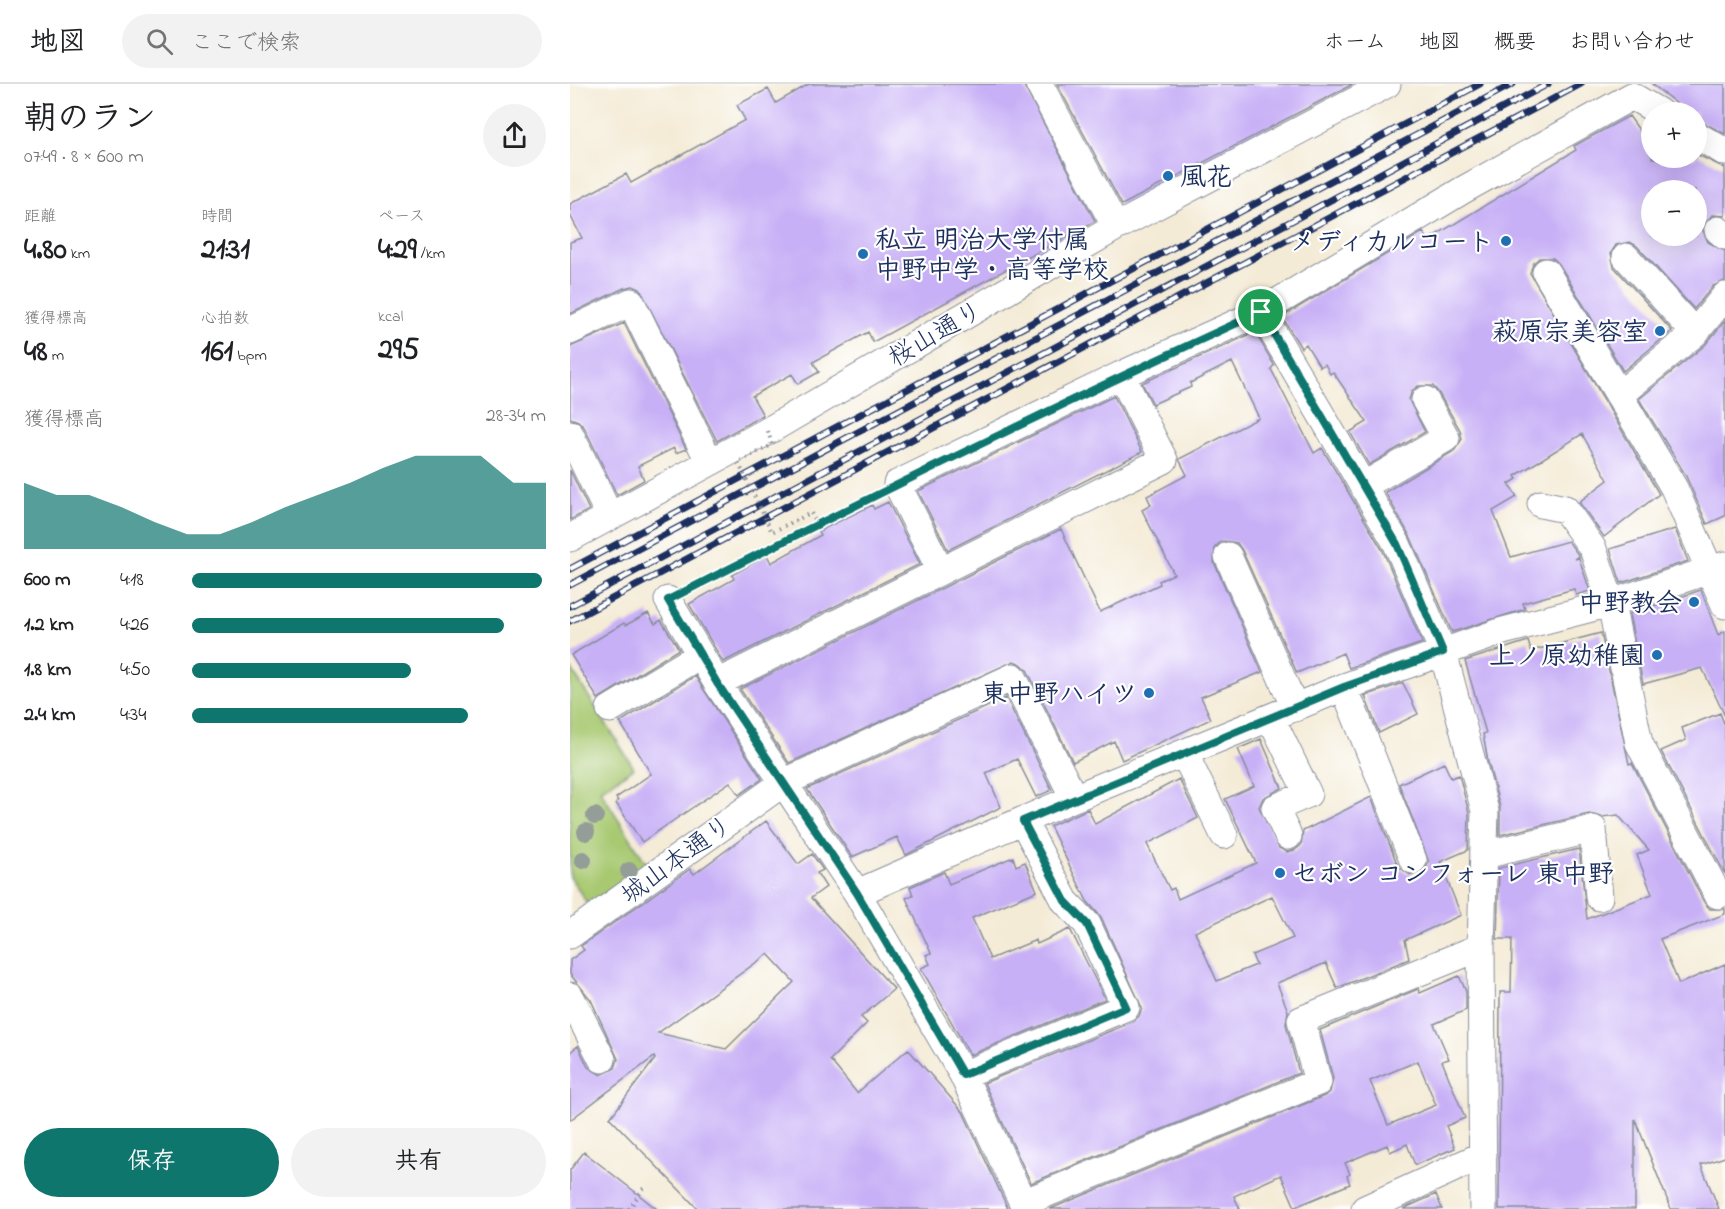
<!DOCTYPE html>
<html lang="ja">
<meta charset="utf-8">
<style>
:root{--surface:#fff;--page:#f2f2f2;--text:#202124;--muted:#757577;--line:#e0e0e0;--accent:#0f766e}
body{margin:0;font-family:"Indie Flower","Klee One",sans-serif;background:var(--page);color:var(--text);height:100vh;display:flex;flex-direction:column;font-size:22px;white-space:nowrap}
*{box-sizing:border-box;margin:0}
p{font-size:20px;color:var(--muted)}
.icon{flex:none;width:33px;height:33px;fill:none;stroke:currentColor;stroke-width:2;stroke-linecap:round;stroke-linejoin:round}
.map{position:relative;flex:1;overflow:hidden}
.drawer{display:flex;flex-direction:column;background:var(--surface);width:570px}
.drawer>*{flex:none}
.controls{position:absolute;left:1071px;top:18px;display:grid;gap:12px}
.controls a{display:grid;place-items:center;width:66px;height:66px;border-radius:50%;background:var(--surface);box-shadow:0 6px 24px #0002;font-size:30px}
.pin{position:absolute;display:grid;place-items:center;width:51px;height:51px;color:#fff;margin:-26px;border:3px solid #fff;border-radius:50%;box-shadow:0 2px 6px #0007}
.round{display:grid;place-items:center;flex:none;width:63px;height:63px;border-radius:32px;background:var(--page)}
.summary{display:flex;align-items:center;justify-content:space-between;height:102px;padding:0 24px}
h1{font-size:33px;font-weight:800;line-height:45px}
.stats{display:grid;grid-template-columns:repeat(3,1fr);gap:9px;height:102px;padding:6px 24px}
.stats div{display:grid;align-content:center}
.stats b{font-size:30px;font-weight:800}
.stats small{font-size:16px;font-weight:400}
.stats p{font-size:16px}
.chart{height:168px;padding:12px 24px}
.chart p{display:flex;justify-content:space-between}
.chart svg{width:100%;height:108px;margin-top:6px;fill:var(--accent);opacity:.7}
.primary-button{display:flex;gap:12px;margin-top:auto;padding:12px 24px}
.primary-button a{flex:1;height:69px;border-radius:36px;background:var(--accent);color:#fff;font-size:24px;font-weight:800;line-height:69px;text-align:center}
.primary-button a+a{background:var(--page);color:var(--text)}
ul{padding:0 24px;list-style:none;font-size:20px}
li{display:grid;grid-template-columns:96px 72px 1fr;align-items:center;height:45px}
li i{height:15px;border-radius:8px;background:var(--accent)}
header{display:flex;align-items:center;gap:36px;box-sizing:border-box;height:84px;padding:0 30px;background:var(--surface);border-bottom:2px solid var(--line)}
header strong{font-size:28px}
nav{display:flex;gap:33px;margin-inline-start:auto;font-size:21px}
.search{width:420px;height:54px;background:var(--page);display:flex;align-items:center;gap:15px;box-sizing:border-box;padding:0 21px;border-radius:33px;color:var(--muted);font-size:22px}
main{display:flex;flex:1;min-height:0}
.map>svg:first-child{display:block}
.green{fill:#a8c971;stroke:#627c68;stroke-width:1.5}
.building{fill:#c8b0f6;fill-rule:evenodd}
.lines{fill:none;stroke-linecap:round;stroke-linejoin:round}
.minor-casing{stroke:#888d9a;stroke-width:29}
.path{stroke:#888d9a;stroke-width:4;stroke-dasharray:1.5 4.5;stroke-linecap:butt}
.minor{stroke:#fff;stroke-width:27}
.rail-casing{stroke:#1b2f5e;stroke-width:7}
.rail{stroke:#fff;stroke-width:4.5;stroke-dasharray:14;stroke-linecap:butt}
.path-bridge{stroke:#888d9a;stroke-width:4;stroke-dasharray:1.5 4.5;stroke-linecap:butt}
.tree{fill:#949d97}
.route-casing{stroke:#fff;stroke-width:12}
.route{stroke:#0f766e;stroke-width:8}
.poi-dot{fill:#1f6fb2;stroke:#fff;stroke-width:2}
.labels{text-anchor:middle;stroke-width:4.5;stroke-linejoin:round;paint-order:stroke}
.poi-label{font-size:26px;font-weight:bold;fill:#1b2f5e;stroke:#fff;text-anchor:end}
.street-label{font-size:26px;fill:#1b2f5e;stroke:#fff}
</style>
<header>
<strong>地図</strong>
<div class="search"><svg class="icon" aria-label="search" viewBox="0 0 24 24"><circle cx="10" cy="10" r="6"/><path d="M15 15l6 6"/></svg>ここで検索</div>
<nav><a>ホーム</a><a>地図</a><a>概要</a><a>お問い合わせ</a></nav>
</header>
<main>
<section class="drawer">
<div class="summary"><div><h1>朝のラン</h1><p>07:49 · 8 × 600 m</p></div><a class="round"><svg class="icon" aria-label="share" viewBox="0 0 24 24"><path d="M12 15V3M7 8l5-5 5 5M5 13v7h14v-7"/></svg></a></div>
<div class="stats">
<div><p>距離</p><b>4.80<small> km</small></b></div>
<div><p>時間</p><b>21:31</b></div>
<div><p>ペース</p><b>4:29<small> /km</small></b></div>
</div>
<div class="stats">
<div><p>獲得標高</p><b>48<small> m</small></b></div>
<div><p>心拍数</p><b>161<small> bpm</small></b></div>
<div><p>kcal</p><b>295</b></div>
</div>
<div class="chart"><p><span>獲得標高</span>28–34 m</p>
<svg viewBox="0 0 160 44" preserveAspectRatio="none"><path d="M0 44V17L10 22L20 22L30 27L40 33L50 38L60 38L70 33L80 27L90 22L100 17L110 11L120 6L130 6L140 6L150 17L160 17V44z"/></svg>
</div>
<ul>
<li><b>600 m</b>4:18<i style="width:99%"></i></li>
<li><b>1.2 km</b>4:26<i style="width:88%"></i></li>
<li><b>1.8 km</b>4:50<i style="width:62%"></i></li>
<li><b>2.4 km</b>4:34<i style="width:78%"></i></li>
</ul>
<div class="primary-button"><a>保存</a><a>共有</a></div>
</section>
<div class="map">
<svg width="1155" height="1125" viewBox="0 0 1155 1125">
<rect width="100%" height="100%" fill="#fff"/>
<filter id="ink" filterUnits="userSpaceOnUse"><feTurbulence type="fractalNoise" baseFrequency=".0167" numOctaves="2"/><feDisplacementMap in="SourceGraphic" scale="12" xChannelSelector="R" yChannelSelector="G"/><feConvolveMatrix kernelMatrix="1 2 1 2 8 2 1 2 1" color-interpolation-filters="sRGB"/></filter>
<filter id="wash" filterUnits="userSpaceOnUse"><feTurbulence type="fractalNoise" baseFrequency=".008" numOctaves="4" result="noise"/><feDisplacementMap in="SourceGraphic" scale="24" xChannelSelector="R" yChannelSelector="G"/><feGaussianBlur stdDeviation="1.35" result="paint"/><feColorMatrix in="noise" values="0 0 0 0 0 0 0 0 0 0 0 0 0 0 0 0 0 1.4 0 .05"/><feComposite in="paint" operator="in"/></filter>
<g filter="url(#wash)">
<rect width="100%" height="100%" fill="#f4ebd6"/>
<path class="green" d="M0,583L64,684L30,706L78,782L18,821L0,793Z"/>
<g id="blocks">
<path class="building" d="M239,0H453L525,137L303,258L298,248L243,278L249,288L228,300L222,290L182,312L193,331L147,357L70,205L63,202L54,204L0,230V158L12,154L0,131V120L56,90L61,99L175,36L167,21L198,5L206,19Z
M487,0H783L552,121Z
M1082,0H1155V50L1126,35V28H1117Z
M1059,32L1082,64V74H1126V70L1155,84V132L1142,131L1132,144L1138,158L1155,167V197L1143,202L1124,225L1067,162L1060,158L1046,161L1041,169L1044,183L1102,247L1053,287L989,180L983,174H969L963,180L960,189L1089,410L1034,453L1009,418L1038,396L1012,350L945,392L947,395L939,400L947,413L923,427L941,473L998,457L1009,472L1005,475L1009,474L1020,507L1006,511L1004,505L953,519L955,525L882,548L841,454L815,408L884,367L892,355L890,346L868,308L863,302H848L842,307L839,316L855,348L799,381L780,348L797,338L763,288L760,290L755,280L750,283L736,260L731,264L712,233L853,148L858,156L1006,66L1004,62ZM1082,106H1126V152H1082Z
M1155,237V432L1137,440L1115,390L1069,315L1135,261Z
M54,239L116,365L106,369L104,364L68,382L74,396L47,411L14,343L8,337L0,334V263Z
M685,248L704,281L701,285L744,369L752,364L813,467L852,559L779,584L773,569L727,589L672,466L667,459L652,457L645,463L644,478L692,588L631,613L641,635L552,676L544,657L503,678L457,586L451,580L444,577L219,679L170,605L491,445L530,528L590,500L589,497L604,490L572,426L581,421L577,412L617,391L609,375L689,334L662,278L620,299L621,303L583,320L572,299Z
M544,312L572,368L378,466L348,407Z
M0,386L19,426L0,436Z
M318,418L350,480L153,578L119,520L164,495L162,491L197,471L201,479L251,451L249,447L302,421L304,425Z
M1105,445L1118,477L1051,499L1040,465Z
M1131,506L1148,551L1155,547V632L1132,584L1073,600L1059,530Z
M78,529L85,540L91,536L109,565L28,615L1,571L54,539L56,541Z
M1031,549L1059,680L1062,679L1134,818L1140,825H1155V830L1090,855L1109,900L1155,880V1073L1131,1081L1149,1125H1101L1065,1035V1125H929L930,908H941L942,855H927L929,784L1009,765L1017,835L1082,810L1067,771L1079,766L1048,731L1032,733L1019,730L930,751V723L918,678L913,650L916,649L895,577L958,557L961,567Z
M125,592L192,695L169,711L160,698L72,758L46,719L48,717L46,714L81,690L50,638Z
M833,599L848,630L809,649L795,612Z
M436,614L482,706L466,713L447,675L416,689L431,723L336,771L327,753L282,773L237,705Z
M1150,629L1155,642V790L1091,667L1116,656L1112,644Z
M691,655L712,704L693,714L689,723L709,764L717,768L725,766L731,761L733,747L801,713L828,782L840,791L855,786L859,778L829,700L874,679L881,694L889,691L899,729L898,766L870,778L891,831L835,856L839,875L767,904L756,879L707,899L718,927L716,940L729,989L461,1099L414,999L562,938L569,932L572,924L531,833L517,817L480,742L518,725L525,740L609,695L628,734L577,760L600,806L604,804L608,815L686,779L655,715L684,702L668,665ZM702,812L723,854L682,871L686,881L647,897L625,848Z
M196,737L228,780L242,770L253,786L247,789L256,803L241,814L324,905L291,933L297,939L260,976L287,1009L338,965L393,1028L438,1125H128L40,1034L85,975L84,973L0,1036V968L8,962L18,983L31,991L45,984L48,975L21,916L0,890V876L14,866L11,862L120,785L124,790ZM198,870L224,898L156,965L88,949Z
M443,773L446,782L455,778L467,807L402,834L420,875L466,856L467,860L500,845L535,915L400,971L351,884L360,880L356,871L361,869L336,814L343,811L340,803L374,788L379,800Z
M889,892L896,907V926L864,940L879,975L872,977L895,1034L876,1042L885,1064L845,1081L837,1060L820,1068L817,1061L775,1079L780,1090L777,1092L780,1100L725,1123L711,1091L664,1112L670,1125H480L754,1012L760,1008L763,994L750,946L848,905L850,909ZM848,977L866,1021L818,1041L800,997Z
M14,1068L87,1125H0V1086Z
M866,1110L872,1125H833Z"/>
</g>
</g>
<g filter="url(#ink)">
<use href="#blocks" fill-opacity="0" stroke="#888d9a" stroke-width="1.5"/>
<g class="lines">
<g class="minor-casing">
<path id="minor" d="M469,0L546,143
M1126,51L1155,68
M1148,146L1155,152
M1056,173L1125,249
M976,188L1049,311
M1155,212L1125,249L1049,311L1104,404L1155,521
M691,228L827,460L873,568L915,727L911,863L913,1125
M0,247L61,218L139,377
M0,350L40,433
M793,402L876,354L855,316
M971,420L995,425L1023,465L1041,519L1069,659L1148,811
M0,454L198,347L546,143L817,0
M658,472L725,624
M371,487L594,376L551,291
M98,516L147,599L287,809L393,991L453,1119L459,1125
M147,599L371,487L327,400L551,291L691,228L893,106L1062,12L1089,28
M774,603L843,776
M40,625L130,571
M701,634L738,710L705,724L718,752
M614,669L654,751
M914,771L1023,745L1029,813
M287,809L504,714L774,603L933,547L1041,519L1155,481
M0,851L213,699L443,593L504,714
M0,912L32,975
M393,991L556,923L517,840L495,817L453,737
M453,1119L748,998L731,936L911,863
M795,1125L913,1071"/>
</g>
<path class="path" d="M121,504L304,411
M59,1125L75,1102"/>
<use href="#minor" class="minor"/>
<g class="rail-casing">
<path id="rail" d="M0,485L910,0
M0,501L943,0
M0,522L978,0
M0,537L1011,0"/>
</g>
<use href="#rail" class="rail"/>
<path class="path-bridge" d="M198,347L202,361L168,378L202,448L241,429L247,440"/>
</g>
<g class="tree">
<circle cx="25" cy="732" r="9"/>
<circle cx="16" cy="748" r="9"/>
<circle cx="13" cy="776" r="9"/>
<circle cx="59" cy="787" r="9"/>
</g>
</g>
<g class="lines" filter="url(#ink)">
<g class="route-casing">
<path id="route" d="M691,228L827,460L873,568L774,603L453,737L495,817L517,840L556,923L393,991L287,809L147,599L98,516C294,416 491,319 691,228Z"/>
</g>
<use href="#route" class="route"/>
</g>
<g class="poi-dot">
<circle cx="598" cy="92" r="6"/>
<circle cx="936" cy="157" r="6"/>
<circle cx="293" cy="170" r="6"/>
<circle cx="1090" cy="247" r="6"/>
<circle cx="1124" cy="518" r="6"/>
<circle cx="1087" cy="571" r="6"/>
<circle cx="579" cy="609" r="6"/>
<circle cx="710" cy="789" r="6"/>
</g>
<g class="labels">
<g class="poi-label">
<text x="610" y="101" text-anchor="start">風花</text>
<text x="305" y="164" text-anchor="start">私立 明治大学付属<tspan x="305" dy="30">中野中学・高等学校</tspan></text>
<text x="924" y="166">メディカルコート</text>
<text x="1078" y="256">萩原宗美容室</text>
<text x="1112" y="527">中野教会</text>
<text x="1075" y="580">上ノ原幼稚園</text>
<text x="567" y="618">東中野ハイツ</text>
<text x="722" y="798" text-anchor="start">セボン コンフォーレ 東中野</text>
</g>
<g class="street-label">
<text transform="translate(365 249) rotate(-30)" y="9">桜山通り</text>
<text transform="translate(106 775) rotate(-36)" y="9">城山本通り</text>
</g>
</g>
</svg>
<div class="controls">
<a>+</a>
<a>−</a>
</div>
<div class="pin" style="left:691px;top:228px;background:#1e9e55"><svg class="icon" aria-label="arrive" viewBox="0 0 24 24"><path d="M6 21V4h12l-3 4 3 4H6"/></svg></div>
</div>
</main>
